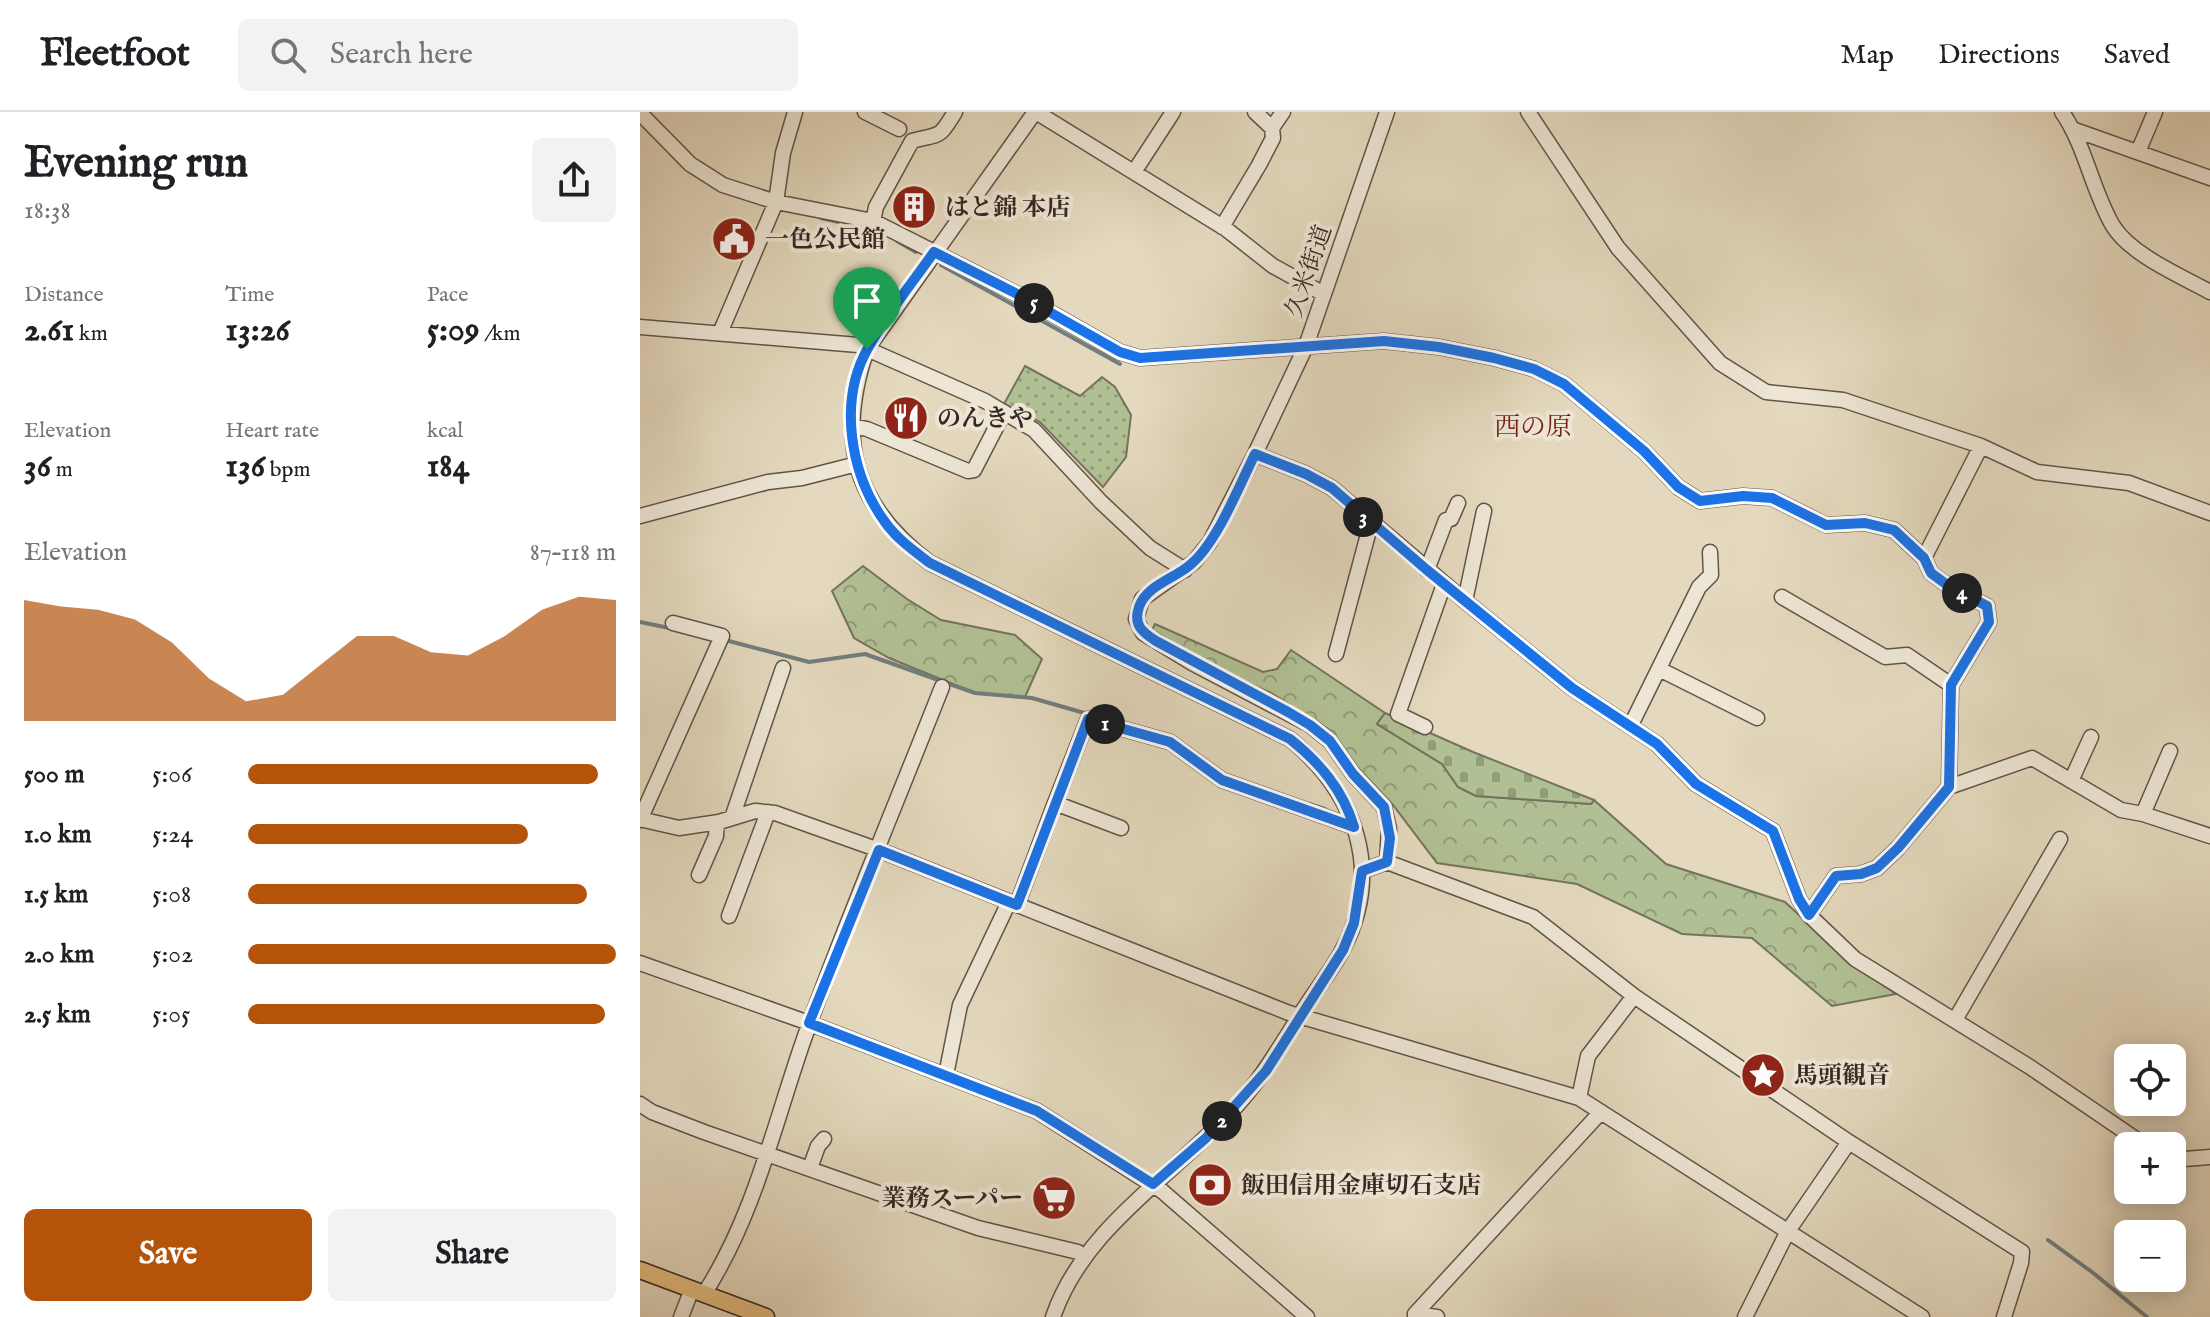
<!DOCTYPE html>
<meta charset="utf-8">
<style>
:root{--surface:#fff;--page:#f2f2f2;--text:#202124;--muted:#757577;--line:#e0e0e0;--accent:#b45309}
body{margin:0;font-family:"IM FELL English","Noto Serif JP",serif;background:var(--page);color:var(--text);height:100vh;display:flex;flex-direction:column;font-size:30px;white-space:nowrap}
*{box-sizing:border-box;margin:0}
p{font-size:26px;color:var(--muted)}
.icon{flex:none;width:44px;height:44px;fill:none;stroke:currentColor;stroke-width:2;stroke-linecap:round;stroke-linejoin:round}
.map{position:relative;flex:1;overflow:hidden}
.details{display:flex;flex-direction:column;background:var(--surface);width:640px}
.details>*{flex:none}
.buttons{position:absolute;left:1474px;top:932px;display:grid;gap:16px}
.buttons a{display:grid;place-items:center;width:72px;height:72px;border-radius:12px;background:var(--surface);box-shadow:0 4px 20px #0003;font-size:40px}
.pin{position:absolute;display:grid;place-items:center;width:68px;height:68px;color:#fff;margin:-82px -34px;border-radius:50% 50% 50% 0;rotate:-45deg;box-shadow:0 0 8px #0007}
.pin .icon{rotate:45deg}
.km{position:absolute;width:40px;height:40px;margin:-20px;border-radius:50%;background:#222;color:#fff;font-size:22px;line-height:40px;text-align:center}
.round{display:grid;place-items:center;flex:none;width:84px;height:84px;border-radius:12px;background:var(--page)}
.summary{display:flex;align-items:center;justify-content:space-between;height:136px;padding:0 24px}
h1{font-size:44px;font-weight:800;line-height:60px}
.figures{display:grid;grid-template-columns:repeat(3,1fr);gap:12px;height:136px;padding:8px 24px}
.figures div{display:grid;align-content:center}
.figures b{font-size:34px;font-weight:800}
.figures small{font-size:22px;font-weight:400}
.figures p{font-size:22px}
.chart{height:224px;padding:16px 24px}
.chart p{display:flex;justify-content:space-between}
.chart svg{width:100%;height:144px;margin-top:8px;fill:var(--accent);opacity:.7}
.primary-button{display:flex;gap:16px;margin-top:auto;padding:16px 24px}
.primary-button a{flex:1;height:92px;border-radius:12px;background:var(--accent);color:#fff;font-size:32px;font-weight:800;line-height:92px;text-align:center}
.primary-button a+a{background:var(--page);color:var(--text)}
ul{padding:0 24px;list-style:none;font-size:26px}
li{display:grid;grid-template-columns:128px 96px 1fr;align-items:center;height:60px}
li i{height:20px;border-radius:10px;background:var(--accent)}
header{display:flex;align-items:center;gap:48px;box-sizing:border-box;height:112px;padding:0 40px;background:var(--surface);border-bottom:2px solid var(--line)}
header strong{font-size:38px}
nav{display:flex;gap:44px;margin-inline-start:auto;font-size:28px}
.search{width:560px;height:72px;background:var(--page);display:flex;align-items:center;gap:20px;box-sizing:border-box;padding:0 28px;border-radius:12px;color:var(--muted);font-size:30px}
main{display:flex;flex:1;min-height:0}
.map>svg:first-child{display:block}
.forest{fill:url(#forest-crowns);stroke:#74745c;stroke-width:2}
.cemetery{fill:url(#cemetery-stones);stroke:#74745c;stroke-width:2}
.park{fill:url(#park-dots);stroke:#74745c;stroke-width:2}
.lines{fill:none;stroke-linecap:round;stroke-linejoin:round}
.stream{stroke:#717e7e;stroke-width:4}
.minor-casing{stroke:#62544a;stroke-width:17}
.major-casing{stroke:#362823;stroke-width:19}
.minor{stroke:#ede6d5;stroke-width:14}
.major{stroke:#e2bc7f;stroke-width:16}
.route-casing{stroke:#fff;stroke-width:16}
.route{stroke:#1a73e8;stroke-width:10}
.labels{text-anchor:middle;stroke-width:8;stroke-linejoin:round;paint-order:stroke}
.poi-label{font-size:24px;font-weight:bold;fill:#362823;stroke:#ede6d5;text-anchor:start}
.street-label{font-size:24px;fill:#362823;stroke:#ede6d5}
.neighbourhood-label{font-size:26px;fill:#7a1f14;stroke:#ede6d5}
</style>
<header>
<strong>Fleetfoot</strong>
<div class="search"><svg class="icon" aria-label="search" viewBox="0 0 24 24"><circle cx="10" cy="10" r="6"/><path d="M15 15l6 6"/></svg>Search here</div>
<nav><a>Map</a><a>Directions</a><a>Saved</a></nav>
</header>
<main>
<section class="details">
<div class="summary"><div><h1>Evening run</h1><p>18:38</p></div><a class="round"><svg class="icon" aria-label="share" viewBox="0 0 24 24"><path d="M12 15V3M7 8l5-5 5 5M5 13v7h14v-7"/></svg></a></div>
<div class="figures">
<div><p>Distance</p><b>2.61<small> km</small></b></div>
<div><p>Time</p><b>13:26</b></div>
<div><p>Pace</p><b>5:09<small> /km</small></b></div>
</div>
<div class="figures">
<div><p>Elevation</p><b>36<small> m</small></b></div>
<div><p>Heart rate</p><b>136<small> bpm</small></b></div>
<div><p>kcal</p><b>184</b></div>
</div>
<div class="chart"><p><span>Elevation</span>87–118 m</p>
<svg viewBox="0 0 160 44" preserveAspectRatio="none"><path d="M0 44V7L10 9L20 10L30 13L40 20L50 31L60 38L70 36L80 27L90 18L100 18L110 23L120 24L130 18L140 10L150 6L160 7V44z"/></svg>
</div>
<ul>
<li><b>500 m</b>5:06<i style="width:95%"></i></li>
<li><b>1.0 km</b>5:24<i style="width:76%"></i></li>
<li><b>1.5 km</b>5:08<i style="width:92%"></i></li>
<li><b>2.0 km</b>5:02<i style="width:100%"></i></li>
<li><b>2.5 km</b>5:05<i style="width:97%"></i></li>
</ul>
<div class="primary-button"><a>Save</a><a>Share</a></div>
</section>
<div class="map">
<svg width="1570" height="1205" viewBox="0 0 1570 1205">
<defs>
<pattern id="forest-crowns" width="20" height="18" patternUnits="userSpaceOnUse" patternTransform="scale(2)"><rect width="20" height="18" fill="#b1c094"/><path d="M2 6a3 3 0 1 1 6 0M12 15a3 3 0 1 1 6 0" fill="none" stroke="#919c78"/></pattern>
<pattern id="cemetery-stones" width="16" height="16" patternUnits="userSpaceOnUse" patternTransform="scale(2)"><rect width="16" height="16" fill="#b1c094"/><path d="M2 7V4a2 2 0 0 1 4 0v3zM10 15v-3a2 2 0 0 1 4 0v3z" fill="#919c78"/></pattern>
<pattern id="park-dots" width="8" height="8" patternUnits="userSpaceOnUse" patternTransform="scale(2)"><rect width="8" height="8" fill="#b1c094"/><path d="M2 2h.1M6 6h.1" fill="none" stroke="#919c78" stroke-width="1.8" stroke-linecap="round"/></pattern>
</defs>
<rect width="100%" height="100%" fill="#e4d9be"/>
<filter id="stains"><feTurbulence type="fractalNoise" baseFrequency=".0025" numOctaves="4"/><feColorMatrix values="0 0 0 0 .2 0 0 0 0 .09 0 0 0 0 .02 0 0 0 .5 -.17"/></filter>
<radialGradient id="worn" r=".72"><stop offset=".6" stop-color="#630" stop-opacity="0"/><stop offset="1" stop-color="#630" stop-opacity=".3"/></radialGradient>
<path class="forest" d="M223,454L267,487L301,508L375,523L402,547L385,585L335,581L249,546L214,526L192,479Z
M515,512L623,560L637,557L651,538L745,601L737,612L802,652L818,675L836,684L951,692L954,688L1026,752L1145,790L1207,848L1256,882L1192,894L1112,826L1042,822L937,772L797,751L753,693L719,657L688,617L631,581L555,547L511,520Z"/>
<path class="cemetery" d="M745,601L833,640L954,688L951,692L836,684L818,675L802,652L737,612Z"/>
<path class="park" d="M385,254L440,284L462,265L475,275L491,303L486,345L463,375L400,310L364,292Z"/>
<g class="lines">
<path class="stream" d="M181,106L243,120
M257,129L276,140
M301,153L480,252
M0,510L34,517
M85,528L169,550L225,542L335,581L392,586L448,602
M669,692L685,697
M1408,1128L1452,1160L1507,1205"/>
<g class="minor-casing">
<path id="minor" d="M225,0L259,17
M395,0L227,237C196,328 213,393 290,451L650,627C715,680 744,758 703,837C691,860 674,880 660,903C638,938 619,971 590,1001C530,1066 443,1117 413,1205
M396,0L586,117L633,154L682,181
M615,0L632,16
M888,0L978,136L1080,251L1126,280L1203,288L1341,334L1397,360L1489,371L1570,401
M1422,0C1446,35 1452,78 1473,114C1491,143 1541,164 1570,180
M0,1L50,52L83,73L136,90L233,109L383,185L480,240L500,246L744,229L799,235L854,246L894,257L924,272L1004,339L1038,375L1060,389L1103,384L1132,386L1186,413L1225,411L1254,418L1284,446L1291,461L1310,475L1347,494L1349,510L1311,573L1309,675
M1435,18L1570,66
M1498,40L1515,0
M494,60L533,0
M233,109L236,95L272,29C301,21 298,28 315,0
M582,115L619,53L633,26L632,16L643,0
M0,215L218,233L345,289L394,318L461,390L510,436L545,458
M80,221L136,90L143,41L155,0
M212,314L227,317L328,359L334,358L364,300
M615,342L666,362L692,376L825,489L932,576L1017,632L1056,672L1133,719L1159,787L1169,803L1215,847L1390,955L1506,1034
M0,404L128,370L162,366L217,352
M1284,446L1341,334
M787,458L806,408L811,407L818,391
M1142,485L1245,545L1267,543L1311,573
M825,489L844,399
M696,542L731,411
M1019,557L1117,606
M991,613L1059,475L1071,463L1070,440
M785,615L758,602L804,472
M1431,669L1451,625
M415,691L448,607L530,630L582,668L714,715
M1503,702L1530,639
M92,706L143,556
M0,707L39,716L79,710L115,699L135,701L239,738L649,901L939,986L1282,1205
M0,708L82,524L33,511
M747,750L893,805L994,884L1209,1030L1382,1140L1381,1151L1364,1205
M722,759L747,750L749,717L744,695L713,662L690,629L670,613L552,551L503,521L496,507L502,487L554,450L570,430L615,342L666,234L747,0
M59,763L76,724L77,711
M377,793L415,691L481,716
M1169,803L1196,764L1221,762L1237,756L1258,736L1309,675L1392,646L1481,698L1503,702L1570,724
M89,804L128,700
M0,851L169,911L397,999L522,1079L667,1205
M1315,908L1420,727
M306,963L320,893L369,790
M939,986L948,944L994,884
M0,992L12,1000L64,1020L338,1116L438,1140
M1532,1048L1570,1045
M170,1056L178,1034L184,1027
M64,1182C118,1098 136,1002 170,910C211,798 258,687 302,575
M775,1202L797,1205
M41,1205L52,1177
M775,1205V1202L960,1001
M1105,1205L1148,1119L1209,1030"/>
</g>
<g class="major-casing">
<path id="major" d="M0,1158L126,1205"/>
</g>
<use href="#minor" class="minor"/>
<use href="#major" class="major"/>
</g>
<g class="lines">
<g class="route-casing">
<path id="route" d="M294,140L383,185L480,240L500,246L744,229L799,235L854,246L894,257L924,272L1004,339L1038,375L1060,389L1103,384L1132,386L1186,413L1225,411L1254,418L1284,446L1291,461L1310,475L1347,494L1349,510L1311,573L1309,675L1258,736L1237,756L1221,762L1196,764L1169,803L1159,787L1133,719L1056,672L1017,632L932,576L787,458L692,376L666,362L615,342C599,374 577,431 550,453C534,467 507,473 499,495C493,513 502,520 516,529L648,600L670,613L690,629L713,662L744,695L750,726L747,750L722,759L714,811L703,838L626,959L566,1026L513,1072L397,999L169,911L239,738L377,793L448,607L530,630L582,668L714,715C703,678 680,651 650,627L290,451C274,439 257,427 245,410C210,362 198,289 228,236C247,202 272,171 294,140Z"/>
</g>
<use href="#route" class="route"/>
</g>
<defs>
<g id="building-disc" transform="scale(2.3)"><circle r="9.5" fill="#8f2418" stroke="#ede6d5"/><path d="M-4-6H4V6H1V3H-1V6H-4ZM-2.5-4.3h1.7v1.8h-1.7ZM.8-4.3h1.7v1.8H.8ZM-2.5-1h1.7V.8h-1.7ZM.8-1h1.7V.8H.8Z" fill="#fff"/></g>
<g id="civic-disc" transform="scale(2.3)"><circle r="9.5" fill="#8f2418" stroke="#ede6d5"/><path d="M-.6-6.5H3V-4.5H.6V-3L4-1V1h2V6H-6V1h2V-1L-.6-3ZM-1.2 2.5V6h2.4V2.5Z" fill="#fff"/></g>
<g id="restaurant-disc" transform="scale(2.3)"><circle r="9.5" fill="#8f2418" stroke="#ede6d5"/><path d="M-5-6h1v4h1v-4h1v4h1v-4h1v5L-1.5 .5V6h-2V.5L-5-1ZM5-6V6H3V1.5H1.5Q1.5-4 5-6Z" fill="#fff"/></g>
<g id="sight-disc" transform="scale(2.3)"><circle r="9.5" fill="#8f2418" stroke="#ede6d5"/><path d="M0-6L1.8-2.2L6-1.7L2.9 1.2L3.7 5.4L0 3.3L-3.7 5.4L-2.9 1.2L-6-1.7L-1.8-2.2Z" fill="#fff"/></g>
<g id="bank-disc" transform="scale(2.3)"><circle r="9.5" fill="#8f2418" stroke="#ede6d5"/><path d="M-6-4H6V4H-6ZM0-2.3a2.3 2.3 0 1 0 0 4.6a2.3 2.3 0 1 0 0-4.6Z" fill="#fff"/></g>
<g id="supermarket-disc" transform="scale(2.3)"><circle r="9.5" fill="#8f2418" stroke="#ede6d5"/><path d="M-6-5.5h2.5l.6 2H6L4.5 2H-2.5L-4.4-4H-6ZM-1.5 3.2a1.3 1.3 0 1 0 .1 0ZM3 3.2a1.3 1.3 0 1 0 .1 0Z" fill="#fff"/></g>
</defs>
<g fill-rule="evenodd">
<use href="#building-disc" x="274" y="95"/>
<use href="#civic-disc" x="94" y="127"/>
<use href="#restaurant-disc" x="266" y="306"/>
<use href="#sight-disc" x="1123" y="963"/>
<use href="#bank-disc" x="570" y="1073"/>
<use href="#supermarket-disc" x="414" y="1086"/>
</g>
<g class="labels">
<g class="poi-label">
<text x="305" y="103">はと錦 本店</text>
<text x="125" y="135">一色公民館</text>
<text x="297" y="314">のんきや</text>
<text x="1154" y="971">馬頭観音</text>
<text x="601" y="1081">飯田信用金庫切石支店</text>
<text x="383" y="1094" text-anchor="end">業務スーパー</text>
</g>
<g class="street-label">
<text transform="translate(668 159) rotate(-71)" y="8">久米街道</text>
</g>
<g class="neighbourhood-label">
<text x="893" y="323">西の原</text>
</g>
</g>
<rect width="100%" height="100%" filter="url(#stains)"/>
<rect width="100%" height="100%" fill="url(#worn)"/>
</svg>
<div class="buttons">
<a><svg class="icon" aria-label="locate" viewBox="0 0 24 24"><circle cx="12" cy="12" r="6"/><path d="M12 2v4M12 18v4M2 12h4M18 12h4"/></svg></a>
<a>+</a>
<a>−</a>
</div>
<div class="pin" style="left:227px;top:237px;background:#1e9e55"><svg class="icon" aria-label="arrive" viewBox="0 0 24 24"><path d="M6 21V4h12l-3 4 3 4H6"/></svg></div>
<b class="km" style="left:465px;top:612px">1</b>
<b class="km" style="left:582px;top:1009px">2</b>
<b class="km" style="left:723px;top:405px">3</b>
<b class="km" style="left:1322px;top:481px">4</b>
<b class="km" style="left:394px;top:191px">5</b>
</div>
</main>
